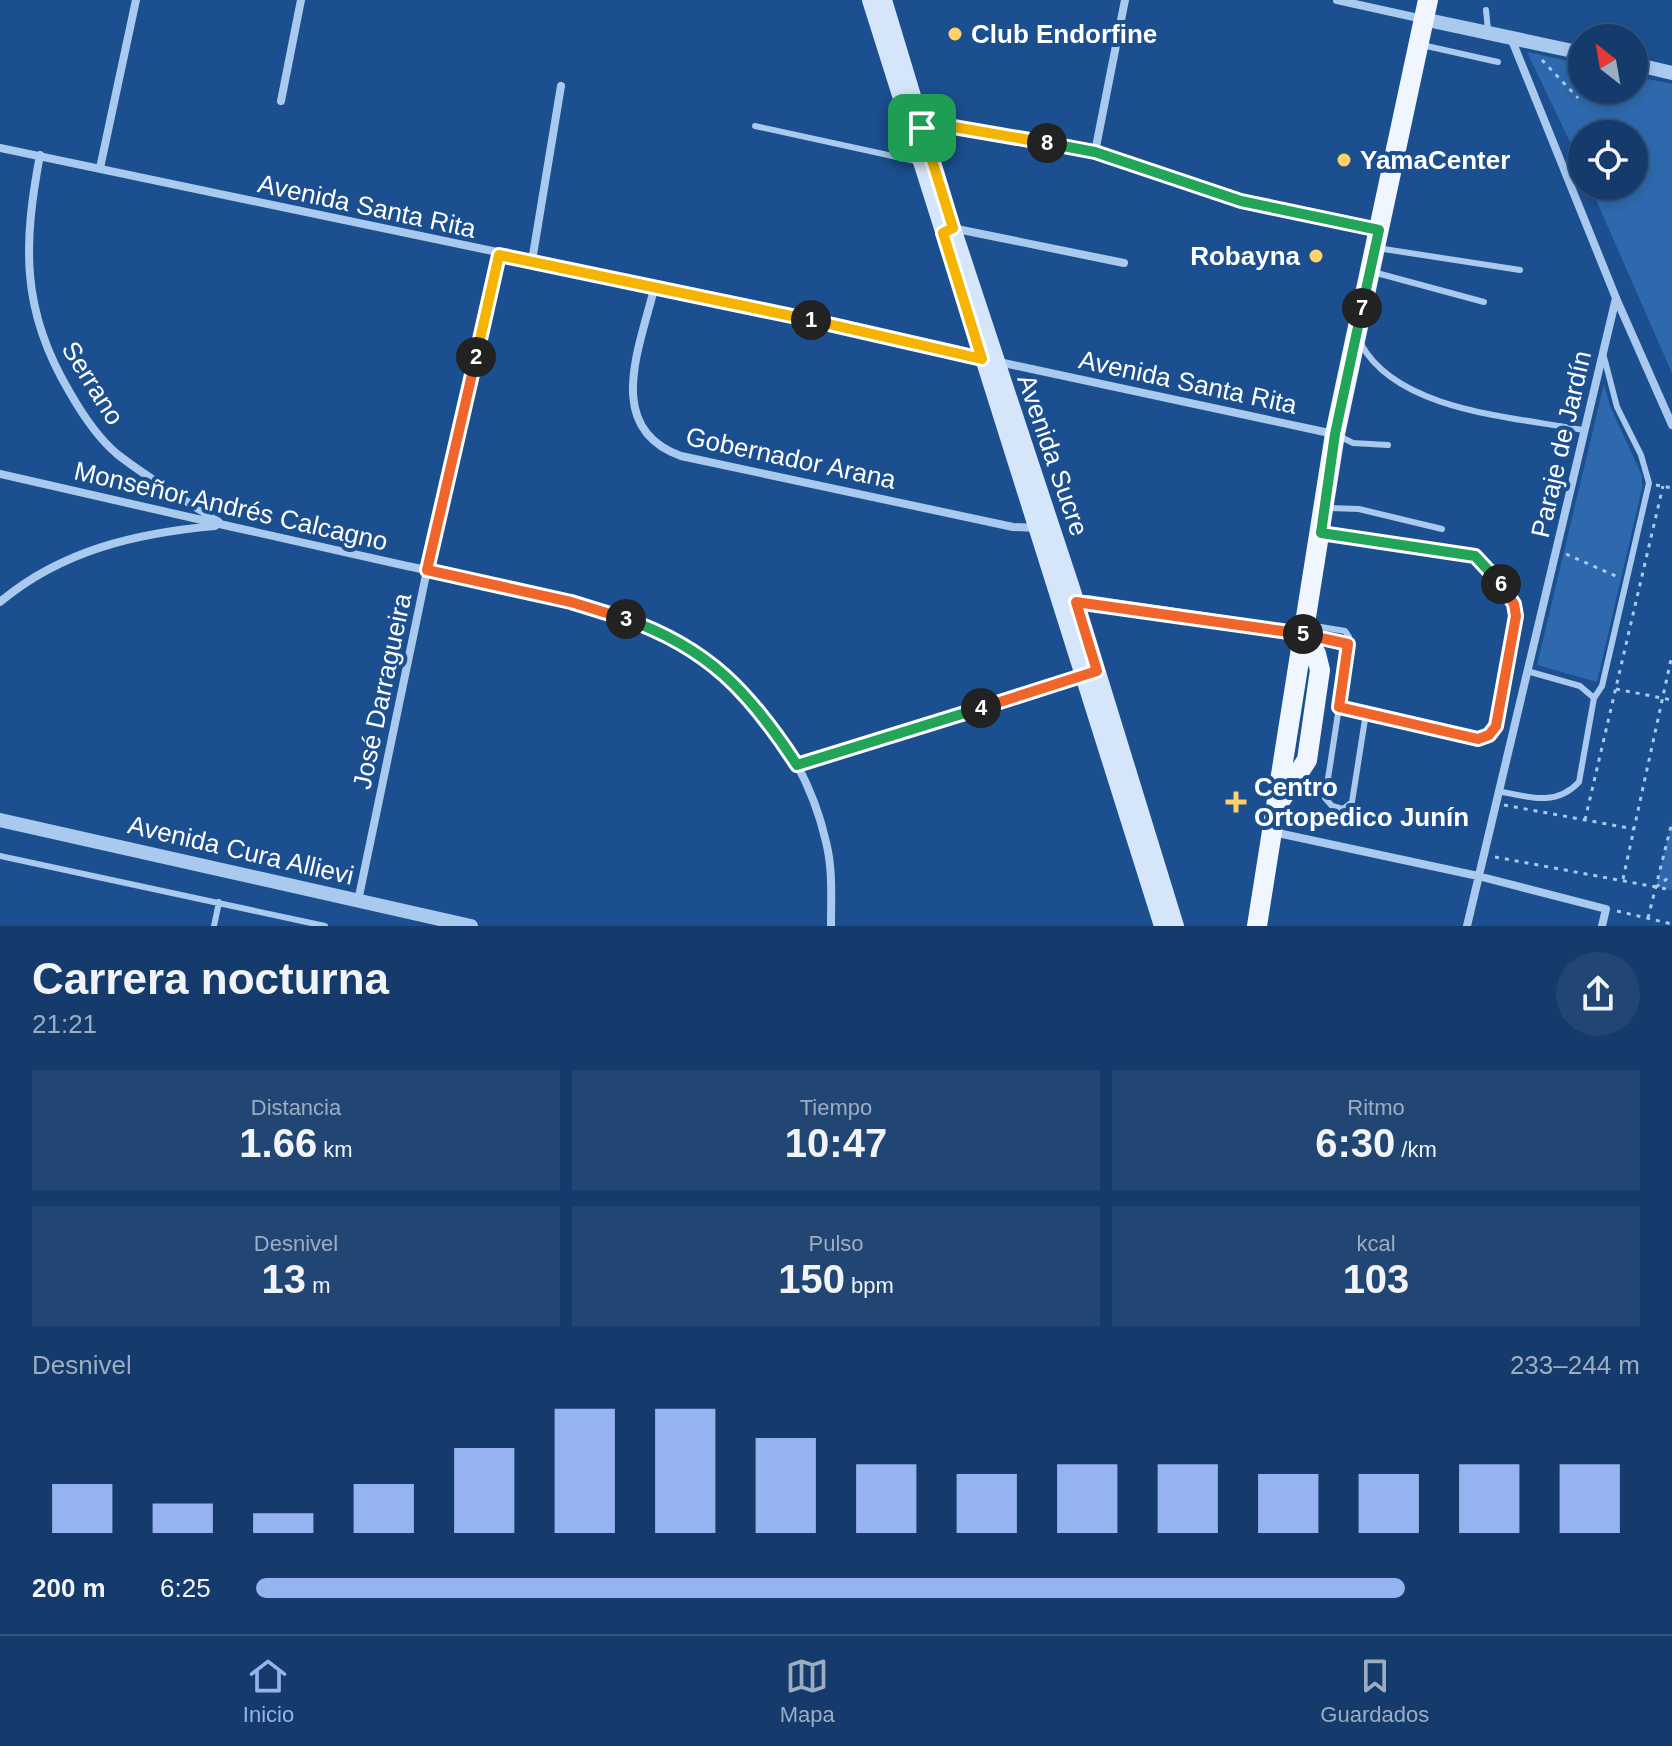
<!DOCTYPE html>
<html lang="es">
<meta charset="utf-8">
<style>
:root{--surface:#143b6b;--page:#214673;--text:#f1f3f6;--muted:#9dadc1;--line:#33557e;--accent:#95b2f1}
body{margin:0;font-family:Helvetica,sans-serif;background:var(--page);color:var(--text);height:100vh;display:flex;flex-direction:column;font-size:30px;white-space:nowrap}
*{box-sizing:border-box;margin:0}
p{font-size:26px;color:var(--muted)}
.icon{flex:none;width:44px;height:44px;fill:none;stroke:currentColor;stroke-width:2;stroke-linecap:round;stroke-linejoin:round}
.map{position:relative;height:926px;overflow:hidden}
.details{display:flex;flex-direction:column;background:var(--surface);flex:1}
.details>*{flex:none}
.needle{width:52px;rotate:329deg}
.fabs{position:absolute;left:1568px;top:24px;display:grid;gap:16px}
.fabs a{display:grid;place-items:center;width:80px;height:80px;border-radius:50%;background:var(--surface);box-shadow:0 4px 12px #0003,0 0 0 2px var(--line);font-size:40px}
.pin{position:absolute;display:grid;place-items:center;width:68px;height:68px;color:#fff;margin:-34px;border-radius:16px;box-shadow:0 4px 12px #0006}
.km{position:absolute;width:40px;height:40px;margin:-20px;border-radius:50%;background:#222;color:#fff;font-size:22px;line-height:40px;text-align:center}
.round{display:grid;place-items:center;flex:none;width:84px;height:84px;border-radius:42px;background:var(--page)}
.overview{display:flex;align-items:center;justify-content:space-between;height:136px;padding:0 32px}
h1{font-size:44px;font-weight:800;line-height:60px}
.stats{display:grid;grid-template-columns:repeat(3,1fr);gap:12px;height:136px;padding:8px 32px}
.stats div{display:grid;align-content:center;border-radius:0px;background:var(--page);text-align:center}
.stats b{font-size:40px;font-weight:800}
.stats small{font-size:22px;font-weight:400}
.stats p{font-size:22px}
.chart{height:224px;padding:16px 32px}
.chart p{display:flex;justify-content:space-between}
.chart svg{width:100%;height:144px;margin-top:8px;stroke:var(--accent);stroke-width:6}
ul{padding:0 32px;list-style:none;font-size:26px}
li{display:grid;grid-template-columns:128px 96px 1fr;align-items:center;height:60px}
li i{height:20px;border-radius:10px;background:var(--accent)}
.tab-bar{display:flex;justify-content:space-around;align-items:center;height:112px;border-top:2px solid var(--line);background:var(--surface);font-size:22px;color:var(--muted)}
.tab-bar a{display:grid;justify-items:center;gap:4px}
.tab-bar .on{color:var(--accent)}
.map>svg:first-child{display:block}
.green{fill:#2e69ad}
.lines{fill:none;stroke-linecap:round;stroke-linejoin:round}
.path{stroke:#a9c9ee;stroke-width:3;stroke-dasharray:4 6;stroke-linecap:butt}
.service{stroke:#a9c9ee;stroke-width:6}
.minor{stroke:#a9c9ee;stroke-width:8}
.tertiary{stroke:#a9c9ee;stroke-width:14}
.secondary{stroke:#d6e6fa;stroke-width:16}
.primary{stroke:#f0f6ff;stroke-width:20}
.split-1-casing{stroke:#fff;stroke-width:16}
.split-2-casing{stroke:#fff;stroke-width:16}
.split-3-casing{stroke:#fff;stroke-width:16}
.split-4-casing{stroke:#fff;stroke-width:16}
.split-5-casing{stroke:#fff;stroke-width:16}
.split-6-casing{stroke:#fff;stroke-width:16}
.split-7-casing{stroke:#fff;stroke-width:16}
.split-8-casing{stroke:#fff;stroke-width:16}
.split-9-casing{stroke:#fff;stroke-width:16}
.split-1{stroke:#f5b400;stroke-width:10}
.split-2{stroke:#f5b400;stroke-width:10}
.split-3{stroke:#f0652b;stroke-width:10}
.split-4{stroke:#22a559;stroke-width:10}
.split-5{stroke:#f0652b;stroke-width:10}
.split-6{stroke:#f0652b;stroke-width:10}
.split-7{stroke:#22a559;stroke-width:10}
.split-8{stroke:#22a559;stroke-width:10}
.split-9{stroke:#f5b400;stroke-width:10}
.poi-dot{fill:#ffd166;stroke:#1b4f8f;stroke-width:3}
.labels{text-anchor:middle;stroke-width:8;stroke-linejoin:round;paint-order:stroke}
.poi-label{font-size:26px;font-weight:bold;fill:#fff;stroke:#1b4f8f;text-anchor:start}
.street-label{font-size:26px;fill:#fff;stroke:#1b4f8f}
</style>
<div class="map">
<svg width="1672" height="926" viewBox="0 0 1672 926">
<rect width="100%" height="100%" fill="#1b4f8f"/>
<path class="green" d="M1527,52L1582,64V90H1634V76L1672,84V373L1590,186H1634V134H1582V167Z
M1604,384L1610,406L1642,476V488L1597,682L1537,665Z
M1672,822V890L1656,887Z"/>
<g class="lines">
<path class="path" d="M1542,60L1578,98
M1656,485L1672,488
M1566,554L1618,577
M1616,689L1672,700
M1504,805L1634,829
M1585,820L1663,486
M1495,857L1672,890
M1623,879L1672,655
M1656,887L1672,875
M1617,911L1672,924
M1648,918L1672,822"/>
<path class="service" d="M1486,10L1488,30
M1422,45L1498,62
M755,126L920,162
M1377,248L1520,270
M1373,272L1484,302
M1361,344C1398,412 1516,417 1583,430
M1337,435L1353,443L1388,445
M1329,508L1359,509L1442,529
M1309,625L1345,631L1349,637L1339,707L1478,739L1489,735L1496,726C1501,701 1521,624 1514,604C1508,585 1489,569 1475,556L1324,534
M1311,637L1348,644
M1594,698L1602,686L1649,483L1641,455L1617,407L1604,357
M1339,707L1325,798L1332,806L1343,809L1352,802L1366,713
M1498,791C1528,797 1556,807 1579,782L1594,698L1580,686L1527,671
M0,856L325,926
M214,926L219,902"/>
<path class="minor" d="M1337,0L1423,19
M1511,38L1616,298L1672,425
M281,101L301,0
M921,128L942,125L1079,148L1241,201L1378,230
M0,148L655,285L982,359
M1095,152L1125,0
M40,155C23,245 21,310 69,391C82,414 97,437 117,454C149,479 185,500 219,522
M100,168L136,0
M952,228L1124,263
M532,261L561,86
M655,285C641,345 602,428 681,456L1013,527L1038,528
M999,362L1334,434
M0,474C136,505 271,536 407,566C504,587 617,599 701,655C762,696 810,770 826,842C833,869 831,898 831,926
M0,602C62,550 137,533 215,526
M797,765L1083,676
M1273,832L1478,876L1606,909L1602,926
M358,901L427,570L499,255
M1467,926L1616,298"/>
<path class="tertiary" d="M1423,19L1582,53
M1634,64L1672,73
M1067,605L1087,602L1304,634
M0,820L471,926"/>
<path class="secondary" d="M870,0L1162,926
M884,0L953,228L1072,588L1176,926"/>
<path class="primary" d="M1278,804L1307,760L1320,670L1316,654L1304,634
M1257,926L1335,434L1428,0"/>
</g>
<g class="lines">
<g class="split-1-casing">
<path id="split-1" d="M811,320L982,359L943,233L953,228L922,128"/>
</g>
<g class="split-2-casing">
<path id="split-2" d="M476,357L499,255L811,320"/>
</g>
<g class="split-3-casing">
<path id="split-3" d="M476,357L427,570L571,602L626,619"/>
</g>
<g class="split-4-casing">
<path id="split-4" d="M626,619C709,648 750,693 797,765L981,708"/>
</g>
<g class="split-5-casing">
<path id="split-5" d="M981,708L1097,671L1076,602L1303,634"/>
</g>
<g class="split-6-casing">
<path id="split-6" d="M1303,634L1348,644L1339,707L1478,739L1489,735L1496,726L1516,616L1514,604L1501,584"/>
</g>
<g class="split-7-casing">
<path id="split-7" d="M1362,308L1335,434L1321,533L1475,556L1501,584"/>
</g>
<g class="split-8-casing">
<path id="split-8" d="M1047,143L1095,152L1241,201L1379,230L1362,308"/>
</g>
<g class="split-9-casing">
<path id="split-9" d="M922,128L942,125L1047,143"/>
</g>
<use href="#split-1" class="split-1"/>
<use href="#split-2" class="split-2"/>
<use href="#split-3" class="split-3"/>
<use href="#split-4" class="split-4"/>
<use href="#split-5" class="split-5"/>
<use href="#split-6" class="split-6"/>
<use href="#split-7" class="split-7"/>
<use href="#split-8" class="split-8"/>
<use href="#split-9" class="split-9"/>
</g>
<g class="poi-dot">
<circle cx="955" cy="34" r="8"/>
<circle cx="1344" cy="160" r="8"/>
<circle cx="1316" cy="256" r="8"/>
<path d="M1232 790h8v8h8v8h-8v8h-8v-8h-8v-8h8z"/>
</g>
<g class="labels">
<g class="poi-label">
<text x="971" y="43">Club Endorfine</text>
<text x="1360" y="169">YamaCenter</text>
<text x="1300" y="265" text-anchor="end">Robayna</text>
<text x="1254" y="796">Centro<tspan x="1254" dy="30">Ortopedico Junín</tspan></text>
</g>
<g class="street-label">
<text transform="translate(367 206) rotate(12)" y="9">Avenida Santa Rita</text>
<text transform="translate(1188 382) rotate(12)" y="9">Avenida Santa Rita</text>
<text transform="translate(93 383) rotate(58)" y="9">Serrano</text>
<text transform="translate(1561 444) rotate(-77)" y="9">Paraje de Jardín</text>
<text transform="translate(1053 455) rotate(71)" y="9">Avenida Sucre</text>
<text transform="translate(791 458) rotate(12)" y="9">Gobernador Arana</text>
<text transform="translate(231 506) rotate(13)" y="9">Monseñor Andrés Calcagno</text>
<text transform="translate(382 691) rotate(-78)" y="9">José Darragueira</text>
<text transform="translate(241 850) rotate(13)" y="9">Avenida Cura Allievi</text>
</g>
</g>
</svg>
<div class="fabs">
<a><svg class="needle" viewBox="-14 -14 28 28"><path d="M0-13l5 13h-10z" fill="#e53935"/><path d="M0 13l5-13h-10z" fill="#9dadc1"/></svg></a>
<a><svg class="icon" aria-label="locate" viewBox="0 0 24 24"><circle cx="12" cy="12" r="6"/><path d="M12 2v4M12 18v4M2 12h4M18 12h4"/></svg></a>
</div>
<div class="pin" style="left:922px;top:128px;background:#1e9e55"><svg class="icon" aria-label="arrive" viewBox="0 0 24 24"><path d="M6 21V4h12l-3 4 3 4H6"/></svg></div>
<b class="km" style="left:811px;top:320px">1</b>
<b class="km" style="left:476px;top:357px">2</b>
<b class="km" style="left:626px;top:619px">3</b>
<b class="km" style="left:981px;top:708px">4</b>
<b class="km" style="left:1303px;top:634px">5</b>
<b class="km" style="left:1501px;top:584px">6</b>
<b class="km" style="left:1362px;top:308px">7</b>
<b class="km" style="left:1047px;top:143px">8</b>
</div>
<section class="details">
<div class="overview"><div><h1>Carrera nocturna</h1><p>21:21</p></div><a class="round"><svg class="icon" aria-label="share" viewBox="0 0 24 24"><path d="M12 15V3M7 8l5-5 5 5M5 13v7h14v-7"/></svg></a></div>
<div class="stats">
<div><p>Distancia</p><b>1.66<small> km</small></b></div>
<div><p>Tiempo</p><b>10:47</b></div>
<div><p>Ritmo</p><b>6:30<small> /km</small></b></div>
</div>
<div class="stats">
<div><p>Desnivel</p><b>13<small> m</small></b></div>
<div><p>Pulso</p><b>150<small> bpm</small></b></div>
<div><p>kcal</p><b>103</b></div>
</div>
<div class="chart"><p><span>Desnivel</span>233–244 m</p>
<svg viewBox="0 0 160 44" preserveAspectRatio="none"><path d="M5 44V29M15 44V35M25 44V38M35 44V29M45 44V18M55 44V6M65 44V6M75 44V15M85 44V23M95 44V26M105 44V23M115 44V23M125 44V26M135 44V26M145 44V23M155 44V23"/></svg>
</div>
<ul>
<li><b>200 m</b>6:25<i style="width:83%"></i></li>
</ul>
</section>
<nav class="tab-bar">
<a class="on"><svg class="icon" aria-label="home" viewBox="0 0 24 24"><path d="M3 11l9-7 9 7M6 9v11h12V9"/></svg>Inicio</a>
<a><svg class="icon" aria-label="map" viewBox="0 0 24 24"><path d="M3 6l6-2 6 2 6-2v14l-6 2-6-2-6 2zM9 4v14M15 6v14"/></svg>Mapa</a>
<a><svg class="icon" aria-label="saved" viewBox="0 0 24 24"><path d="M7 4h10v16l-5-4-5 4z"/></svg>Guardados</a>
</nav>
